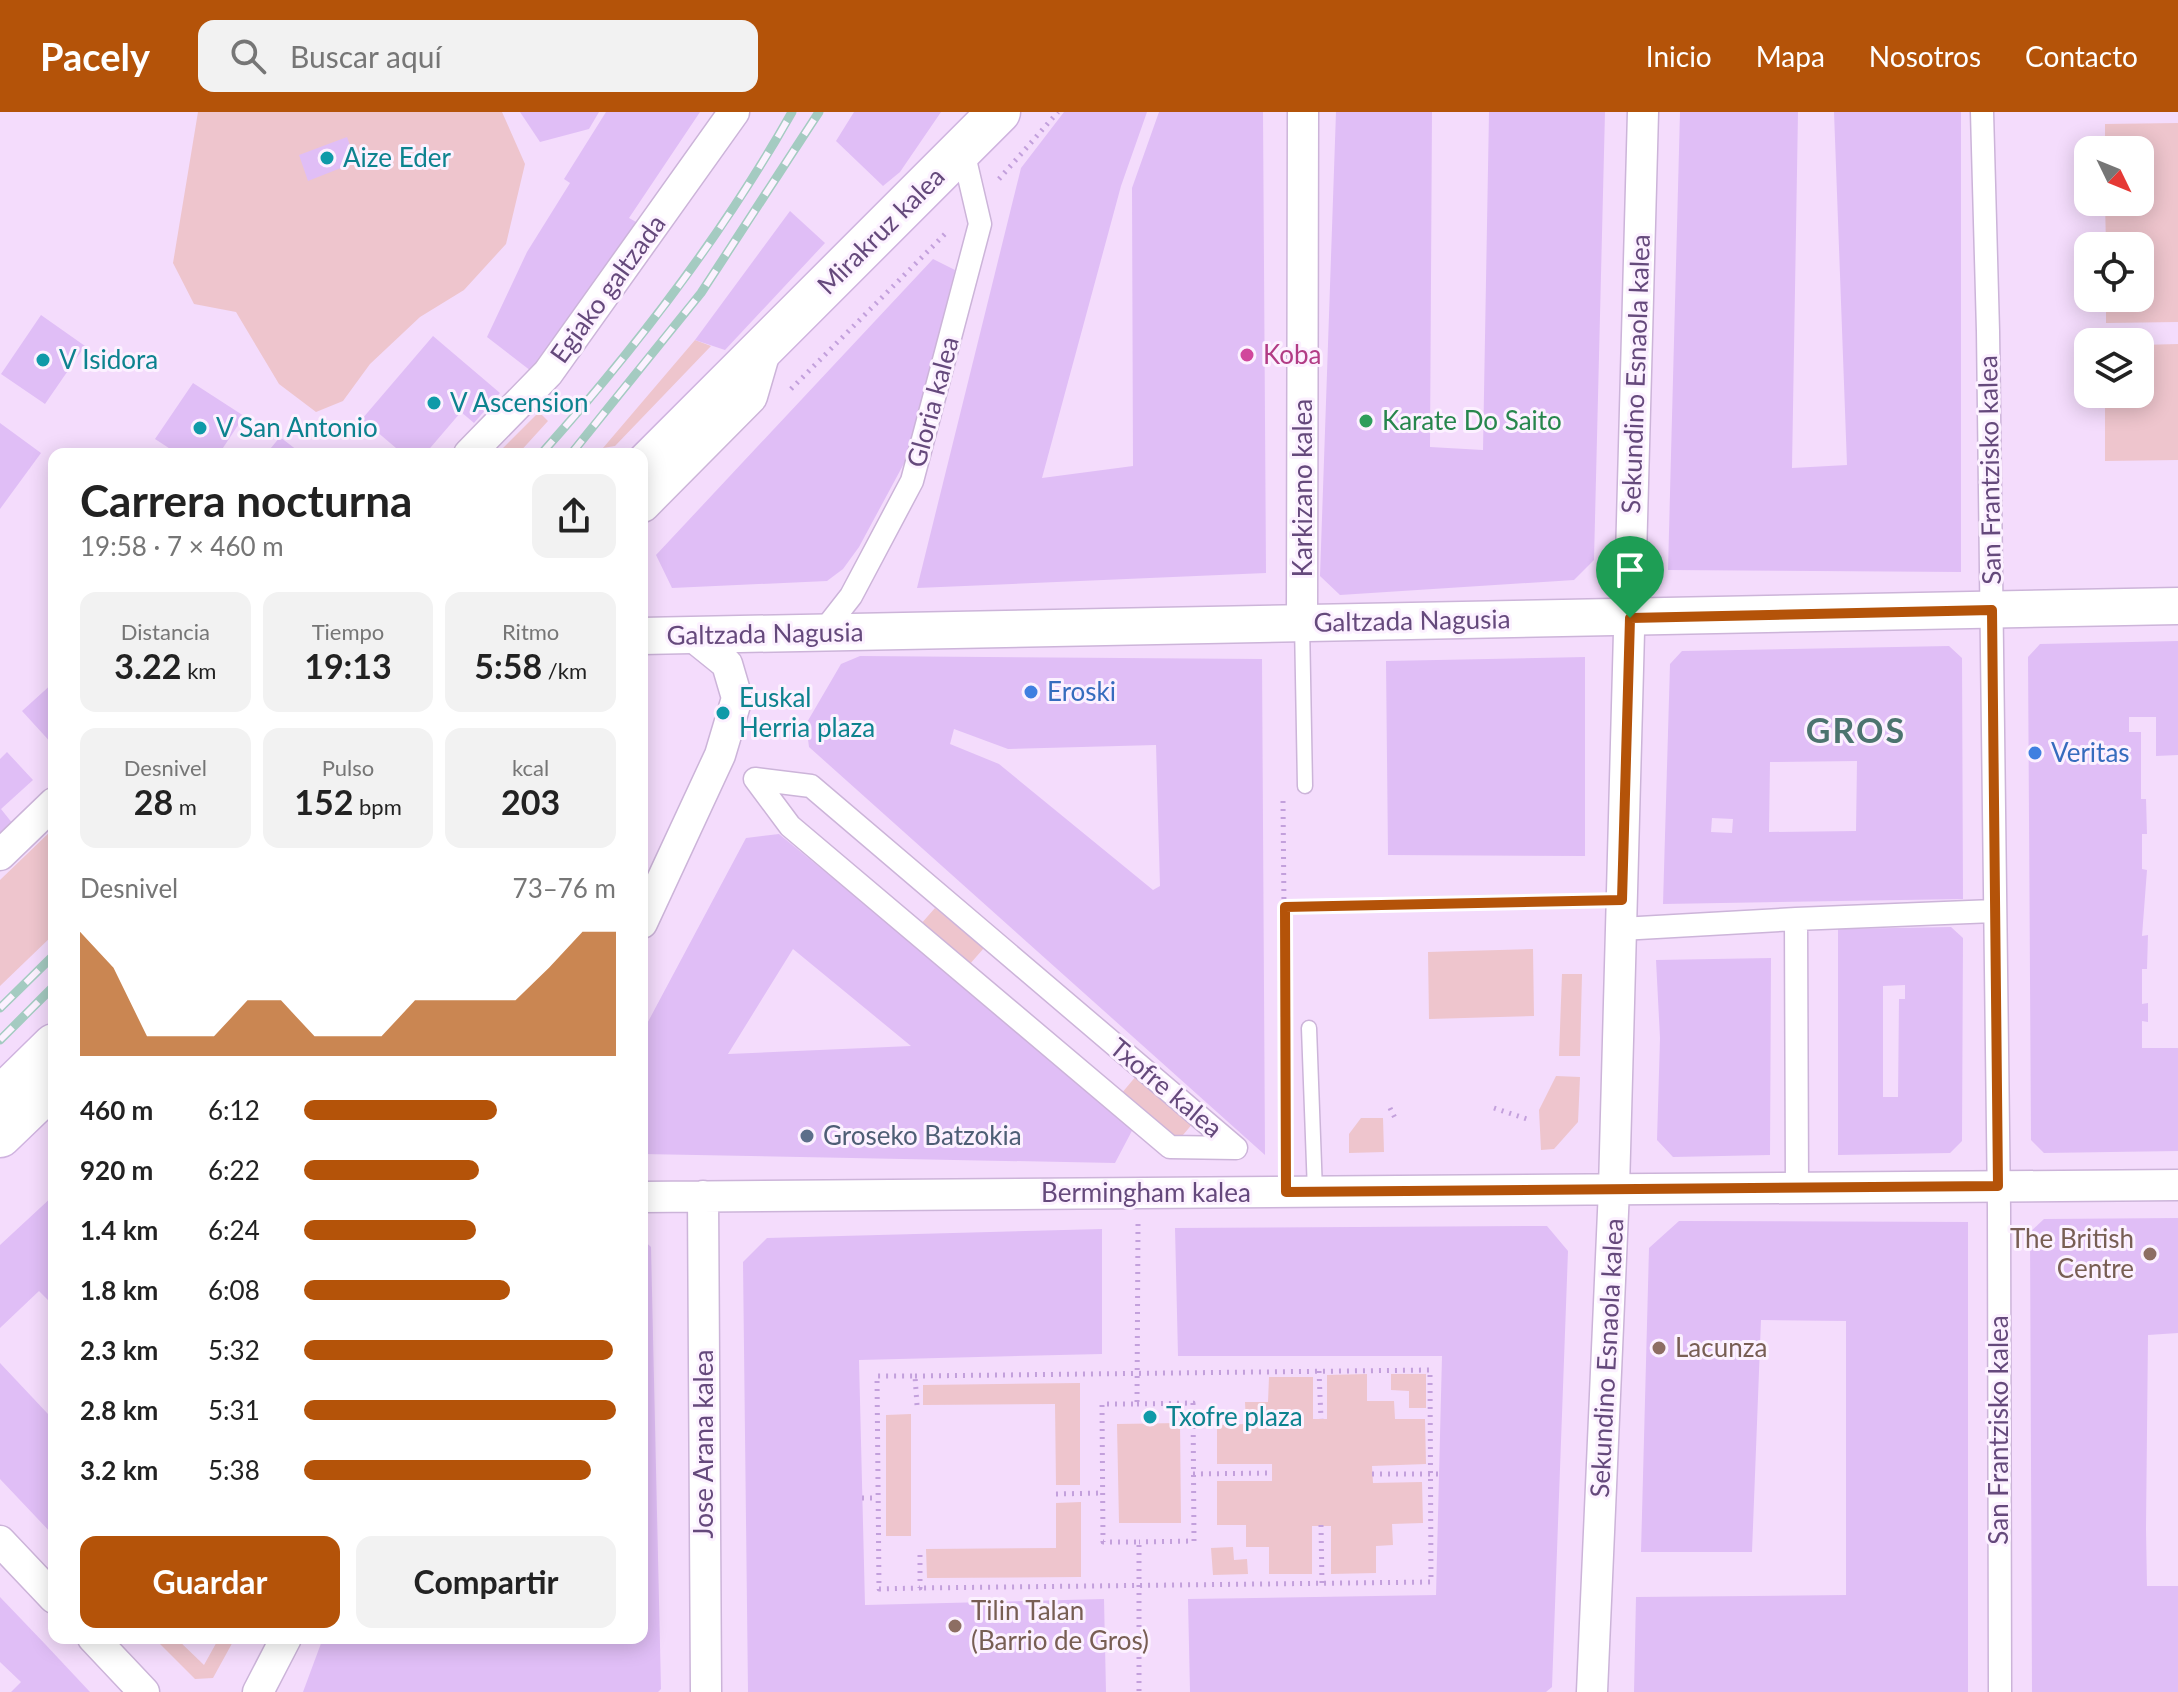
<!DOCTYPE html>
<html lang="es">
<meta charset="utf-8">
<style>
:root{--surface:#fff;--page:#f2f2f2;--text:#222;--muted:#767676;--accent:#b45309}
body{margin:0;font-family:Lato,sans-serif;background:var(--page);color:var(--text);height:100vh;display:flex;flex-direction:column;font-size:30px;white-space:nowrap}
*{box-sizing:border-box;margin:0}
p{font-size:26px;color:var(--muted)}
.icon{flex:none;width:44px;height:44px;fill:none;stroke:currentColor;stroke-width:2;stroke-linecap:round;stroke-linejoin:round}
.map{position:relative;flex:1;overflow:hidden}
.side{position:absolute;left:48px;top:336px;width:600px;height:1196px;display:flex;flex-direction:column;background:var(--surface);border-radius:16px;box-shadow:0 4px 20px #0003}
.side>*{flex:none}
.needle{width:52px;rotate:133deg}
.tools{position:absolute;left:2074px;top:24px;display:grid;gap:16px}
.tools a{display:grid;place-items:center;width:80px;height:80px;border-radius:16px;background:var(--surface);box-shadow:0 4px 20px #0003;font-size:40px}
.pin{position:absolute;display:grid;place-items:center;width:68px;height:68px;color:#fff;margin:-82px -34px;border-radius:50% 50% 50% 0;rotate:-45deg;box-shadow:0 0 8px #0007}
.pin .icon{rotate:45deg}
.round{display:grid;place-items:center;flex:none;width:84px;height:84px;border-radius:16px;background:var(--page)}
.head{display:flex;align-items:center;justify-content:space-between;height:136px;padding:0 32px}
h1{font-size:44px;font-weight:700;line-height:60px}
.metrics{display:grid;grid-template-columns:repeat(3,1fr);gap:12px;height:136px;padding:8px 32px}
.metrics div{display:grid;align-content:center;border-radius:16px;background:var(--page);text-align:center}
.metrics b{font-size:34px;font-weight:700}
.metrics small{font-size:22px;font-weight:400}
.metrics p{font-size:22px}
.chart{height:224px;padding:16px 32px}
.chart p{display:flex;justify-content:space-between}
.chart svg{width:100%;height:144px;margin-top:8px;fill:var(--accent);opacity:.7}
.action{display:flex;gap:16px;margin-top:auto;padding:16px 32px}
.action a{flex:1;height:92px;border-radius:16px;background:var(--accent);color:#fff;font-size:32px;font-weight:700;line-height:92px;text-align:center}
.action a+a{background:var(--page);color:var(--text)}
ul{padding:0 32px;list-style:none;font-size:26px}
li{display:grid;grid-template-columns:128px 96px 1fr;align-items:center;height:60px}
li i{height:20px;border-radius:10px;background:var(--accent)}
header{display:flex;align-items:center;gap:48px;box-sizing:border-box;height:112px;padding:0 40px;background:var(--accent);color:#fff}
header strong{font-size:38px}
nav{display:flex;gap:44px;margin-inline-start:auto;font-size:28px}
.search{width:560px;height:72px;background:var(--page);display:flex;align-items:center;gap:20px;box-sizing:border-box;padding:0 28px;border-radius:16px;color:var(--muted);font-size:30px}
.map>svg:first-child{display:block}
.residential{fill:#f4dcfc;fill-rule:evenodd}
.green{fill:#eec5cd}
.building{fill:#e0bef6;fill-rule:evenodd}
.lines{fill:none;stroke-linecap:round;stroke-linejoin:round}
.service-casing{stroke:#ccb4d9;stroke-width:17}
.pedestrian-casing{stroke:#ccb4d9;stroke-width:25}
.minor-casing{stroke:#ccb4d9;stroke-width:33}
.tertiary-casing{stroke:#ccb4d9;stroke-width:39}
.secondary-casing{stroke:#cfb3df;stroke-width:45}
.path{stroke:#c3a0dc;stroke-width:5;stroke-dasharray:2 6;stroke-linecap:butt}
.service{stroke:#fff;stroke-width:14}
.pedestrian{stroke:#fff;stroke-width:22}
.minor{stroke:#fff;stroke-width:30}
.tertiary{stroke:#fff;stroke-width:36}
.secondary{stroke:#fff;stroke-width:42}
.rail-casing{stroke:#a4cbc1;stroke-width:9}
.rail{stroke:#fcf1ff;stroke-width:6;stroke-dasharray:18;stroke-linecap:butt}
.route-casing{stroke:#fff;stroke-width:16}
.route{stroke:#b45309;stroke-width:10}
.culture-dot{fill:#0f9aa8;stroke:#fcf1ff;stroke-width:3}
.hotel-dot{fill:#d1479c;stroke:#fcf1ff;stroke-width:3}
.leisure-dot{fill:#2e9e5b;stroke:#fcf1ff;stroke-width:3}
.shop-dot{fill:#3f7fe0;stroke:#fcf1ff;stroke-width:3}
.service-dot{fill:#5c6f8a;stroke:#fcf1ff;stroke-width:3}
.education-dot{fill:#8d6e63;stroke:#fcf1ff;stroke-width:3}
.labels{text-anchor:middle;stroke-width:6;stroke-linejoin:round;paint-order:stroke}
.culture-label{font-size:26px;fill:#0d838f;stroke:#fcf1ff;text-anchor:start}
.street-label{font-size:26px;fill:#65497c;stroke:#fcf1ff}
.hotel-label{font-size:26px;fill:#b23c85;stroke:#fcf1ff;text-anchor:start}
.leisure-label{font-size:26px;fill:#27864d;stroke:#fcf1ff;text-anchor:start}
.shop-label{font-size:26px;fill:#366cbe;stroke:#fcf1ff;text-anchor:start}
.service-label{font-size:26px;fill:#4e5e75;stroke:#fcf1ff;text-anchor:start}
.education-label{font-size:26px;fill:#785e54;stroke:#fcf1ff;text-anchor:start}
.district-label{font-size:34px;font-weight:bold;letter-spacing:2px;fill:#4c746f;stroke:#fcf1ff}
</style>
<header>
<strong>Pacely</strong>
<div class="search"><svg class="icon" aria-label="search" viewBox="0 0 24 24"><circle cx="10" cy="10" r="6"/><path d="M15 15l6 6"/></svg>Buscar aquí</div>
<nav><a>Inicio</a><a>Mapa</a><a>Nosotros</a><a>Contacto</a></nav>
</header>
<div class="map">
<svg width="2178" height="1580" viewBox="0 0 2178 1580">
<rect width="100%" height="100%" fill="#fae9fe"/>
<path class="residential" d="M0,0H2178V1580H0ZM2088,38H2140V90H2088ZM2088,134H2140V186H2088ZM2088,230H2140V282H2088ZM54,342H642V1526H54Z"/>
<path class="green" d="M198,0H502L525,52L506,132L464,178L420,205L370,252L343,289L316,300L279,272L236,200L194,192L173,151Z
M2178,11V210L2106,211V186H2140V134H2106L2105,90H2140V38H2105V12Z
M695,228L711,234L615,334L603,336Z
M2178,232V348L2105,349V282H2140V233Z
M539,300L548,309L518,342H497Z
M54,716V822L0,874V768Z
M935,796L984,836L969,853L920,813Z
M1533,837L1534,904L1429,907L1428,840Z
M1562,862H1582L1580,944H1559Z
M1137,963L1194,1010L1177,1030L1121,982Z
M1556,964L1580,965L1578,1010L1554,1037L1541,1038L1539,998Z
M1361,1006H1383L1384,1040L1349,1041V1022Z
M1367,1262V1289H1394L1395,1307H1425L1426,1352L1372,1354L1373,1371L1422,1370L1423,1411L1392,1412L1393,1433L1376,1434V1461L1331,1462V1414H1312V1462H1269V1435H1246V1413H1217V1369H1272V1352H1217V1313L1246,1312L1245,1290H1268L1269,1265H1313V1307H1327V1263Z
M1391,1262H1426V1296H1409V1279L1391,1278Z
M1080,1271V1373H1056L1055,1292L923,1293V1273Z
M911,1302V1424H886V1303Z
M1180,1311L1181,1411H1119L1117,1312Z
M1081,1390V1465L927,1466L926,1437L1056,1436V1391Z
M1233,1435L1234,1448L1247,1447L1248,1462L1213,1463L1211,1436Z
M154,1526H176L204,1553L219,1526H235L213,1566L195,1567Z"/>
<path class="building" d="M520,0H599L589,17L540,30Z
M606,0H700L629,106L638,111L531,259L487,225L527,140L570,71L564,67Z
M854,0H941L900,60L883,74L836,29Z
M1064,0H1147L1121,74L1042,366L1133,354L1132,76L1159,0H1263L1266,461L917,476L1021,56Z
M1336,0H1432L1430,335L1483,338L1489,0H1605L1594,448L1574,468L1340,483L1320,464Z
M1680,0H1798L1792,356L1847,353L1834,0H1961V460L1668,458Z
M347,25L356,50L308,69L299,43Z
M790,99L825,131L725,238L695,228Z
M933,147L955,158L908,344L859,435L843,457L827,469L672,476L656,443Z
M41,203L85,234L45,292L1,262Z
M433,224L500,281L474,311L461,300L425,342H403L362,307Z
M193,271L244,304L219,342H178L155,327Z
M0,311L41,341L0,397Z
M280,325L302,342H266Z
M2178,529V643L2156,644V605H2129V620H2141V687H2146L2147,722H2142V757L2147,758L2142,824L2148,823L2147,857H2142V892L2148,891V910L2142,909V936H2178V1039L2044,1041L2031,1028L2028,545L2040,532Z
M1949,534L1962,546L1963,787L1663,792L1670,552L1682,539ZM1857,649L1856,719L1769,720L1770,650ZM1712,706L1733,707L1732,721L1711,720Z
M860,544L1262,547L1265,1043L809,635L806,612L841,552ZM954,617L1008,637L1156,633L1160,774L1153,778L999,652L950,632Z
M1585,545V744L1388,743L1386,549Z
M54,570V634L22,599Z
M7,640L33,668L1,697L13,712L0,724V647Z
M779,722L1135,1013L1115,1051L642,1042V921L746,726ZM793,837L911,934L728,942Z
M1951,815L1963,826L1962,1029L1950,1041L1838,1043V817ZM1905,873V887H1899L1898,985H1883V874Z
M1771,846L1770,1043L1673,1045L1657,1028L1660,926L1656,848Z
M54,1083V1194L39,1179L0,1216V1133Z
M2178,1106V1221L2148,1223L2146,1417L2147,1474H2178V1580H2032L2030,1120L2044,1107Z
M1679,1109L1968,1110V1580H1634L1636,1485L1846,1483V1209L1761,1208L1752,1440H1641L1649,1136Z
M1547,1114L1568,1139L1552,1575L1546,1580H1190L1188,1487L1436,1483L1442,1244H1178L1175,1116Z
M1102,1117V1242L859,1248L865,1493L1104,1487L1106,1580H748L743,1150L767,1126Z
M642,1127L651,1135L661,1577L658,1580H303L323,1526H642Z
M0,1251L48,1302L54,1297V1424L0,1367Z
M0,1485L45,1532L90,1580H11L21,1570L0,1550Z"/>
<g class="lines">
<g class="service-casing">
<path id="service" d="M1302,511L1305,674
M1309,916L1315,1080"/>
</g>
<g class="pedestrian-casing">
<path id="pedestrian" d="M1982,0L1988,219L1999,1097L2000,1580
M822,521L851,484L912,369L980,112L963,39
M755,667L811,674L1236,1036L1170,1035L790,714Z
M1796,807L1994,799
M1621,817L1796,807L1797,1076"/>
</g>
<g class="minor-casing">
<path id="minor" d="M469,342L548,261L734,0
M1302,511L1303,0
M0,743L54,691
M642,811L720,643L737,586L727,552L691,523
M703,1084L706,1580
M642,1085L2178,1073
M0,1429L54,1486
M93,1526L144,1580
M258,1580L286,1526
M1592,1580L1614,1077L1643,0"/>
</g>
<g class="tertiary-casing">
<path id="tertiary" d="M642,392L749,284L763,236
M642,524L2178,494"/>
</g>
<g class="secondary-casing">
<path id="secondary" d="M642,357L999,0
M0,986L54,933
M0,1024L51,975"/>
</g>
<path class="path" d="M999,67L1058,0
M791,277L945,122
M1283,689L1285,903
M1285,795L1589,788
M1390,996L1395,1006
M1494,996L1530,1008
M1138,1112L1137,1292H1102L1103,1430H1139V1580
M1319,1259L1321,1307
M915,1264L1430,1258L1431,1470L920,1476
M1137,1292L1193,1291L1194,1429L1139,1430
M917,1293L915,1264H877L879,1477L920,1476V1437
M1193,1362L1272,1361
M1372,1362H1439
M1056,1382L1102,1381
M862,1386H878
M1321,1413L1322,1471"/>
<use href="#service" class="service"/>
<use href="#pedestrian" class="pedestrian"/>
<use href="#minor" class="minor"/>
<use href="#tertiary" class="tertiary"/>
<use href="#secondary" class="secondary"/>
<g class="rail-casing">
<path id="rail" d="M541,342C636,236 722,124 792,0
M571,342L701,181L819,0
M0,896L54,843
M0,928L54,874"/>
</g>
<use href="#rail" class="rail"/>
</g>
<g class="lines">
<g class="route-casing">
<path id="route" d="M1992,498L1998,1074L1286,1080L1285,795L1622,788L1630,506Z"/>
</g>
<use href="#route" class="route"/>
</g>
<g class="culture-dot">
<circle cx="327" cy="46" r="8"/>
<circle cx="43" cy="248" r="8"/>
<circle cx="434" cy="291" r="8"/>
<circle cx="200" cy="316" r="8"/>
<circle cx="723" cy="601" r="8"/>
<circle cx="1150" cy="1305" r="8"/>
</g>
<circle class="hotel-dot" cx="1247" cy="243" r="8"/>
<circle class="leisure-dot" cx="1366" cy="309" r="8"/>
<g class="shop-dot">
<circle cx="1031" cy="580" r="8"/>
<circle cx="2035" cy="641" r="8"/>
</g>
<circle class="service-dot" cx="807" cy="1024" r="8"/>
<g class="education-dot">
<circle cx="2150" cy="1142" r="8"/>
<circle cx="1659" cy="1236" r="8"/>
<circle cx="955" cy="1514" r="8"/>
</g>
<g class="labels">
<g class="culture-label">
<text x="343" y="55">Aize Eder</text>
<text x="59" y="257">V Isidora</text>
<text x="450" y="300">V Ascension</text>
<text x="216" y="325">V San Antonio</text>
<text x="739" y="595">Euskal<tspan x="739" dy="30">Herria plaza</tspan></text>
<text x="1166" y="1314">Txofre plaza</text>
</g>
<g class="street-label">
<text transform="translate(881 119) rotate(-45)" y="9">Mirakruz kalea</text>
<text transform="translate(608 177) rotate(-54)" y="9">Egiako galtzada</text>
<text transform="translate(1636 262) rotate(-88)" y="9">Sekundino Esnaola kalea</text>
<text transform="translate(933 290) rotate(-75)" y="9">Gloria kalea</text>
<text transform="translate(1990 358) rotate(-91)" y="9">San Frantzisko kalea</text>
<text transform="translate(1303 376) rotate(-90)" y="9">Karkizano kalea</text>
<text transform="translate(1412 509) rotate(-1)" y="9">Galtzada Nagusia</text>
<text transform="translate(765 522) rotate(-1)" y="9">Galtzada Nagusia</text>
<text transform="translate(1166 976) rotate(40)" y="9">Txofre kalea</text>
<text x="1146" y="1090">Bermingham kalea</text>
<text transform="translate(1607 1246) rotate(-87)" y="9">Sekundino Esnaola kalea</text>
<text transform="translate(1999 1318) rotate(-90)" y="9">San Frantzisko kalea</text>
<text transform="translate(704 1332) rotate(-90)" y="9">Jose Arana kalea</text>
</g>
<g class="hotel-label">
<text x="1263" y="252">Koba</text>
</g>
<g class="leisure-label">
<text x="1382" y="318">Karate Do Saito</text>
</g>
<g class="shop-label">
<text x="1047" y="589">Eroski</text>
<text x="2051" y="650">Veritas</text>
</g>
<g class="service-label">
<text x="823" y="1033">Groseko Batzokia</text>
</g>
<g class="education-label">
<text x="2134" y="1136" text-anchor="end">The British<tspan x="2134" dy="30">Centre</tspan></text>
<text x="1675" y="1245">Lacunza</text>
<text x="971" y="1508">Tilin Talan<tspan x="971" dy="30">(Barrio de Gros)</tspan></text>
</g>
<g class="district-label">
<text x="1856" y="631">GROS</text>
</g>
</g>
</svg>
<div class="tools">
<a><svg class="needle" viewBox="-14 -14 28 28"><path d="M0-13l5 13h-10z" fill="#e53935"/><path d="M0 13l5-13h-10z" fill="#767676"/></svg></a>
<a><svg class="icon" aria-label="locate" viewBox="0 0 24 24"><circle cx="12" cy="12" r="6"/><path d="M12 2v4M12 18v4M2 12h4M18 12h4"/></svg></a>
<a><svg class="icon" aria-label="layers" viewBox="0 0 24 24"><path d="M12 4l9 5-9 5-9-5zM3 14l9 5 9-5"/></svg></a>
</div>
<div class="pin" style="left:1630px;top:506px;background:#1e9e55"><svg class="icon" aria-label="arrive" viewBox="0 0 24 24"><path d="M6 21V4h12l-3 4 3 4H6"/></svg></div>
<section class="side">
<div class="head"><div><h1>Carrera nocturna</h1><p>19:58 · 7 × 460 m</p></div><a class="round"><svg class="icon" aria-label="share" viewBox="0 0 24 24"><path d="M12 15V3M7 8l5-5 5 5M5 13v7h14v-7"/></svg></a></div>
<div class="metrics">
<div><p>Distancia</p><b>3.22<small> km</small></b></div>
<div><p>Tiempo</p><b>19:13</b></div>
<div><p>Ritmo</p><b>5:58<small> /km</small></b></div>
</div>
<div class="metrics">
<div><p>Desnivel</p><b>28<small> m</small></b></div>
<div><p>Pulso</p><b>152<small> bpm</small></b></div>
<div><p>kcal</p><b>203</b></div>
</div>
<div class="chart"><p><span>Desnivel</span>73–76 m</p>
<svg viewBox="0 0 160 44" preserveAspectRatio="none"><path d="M0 44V6L10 17L20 38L30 38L40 38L50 27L60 27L70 38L80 38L90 38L100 27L110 27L120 27L130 27L140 17L150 6L160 6V44z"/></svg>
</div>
<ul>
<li><b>460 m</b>6:12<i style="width:62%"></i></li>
<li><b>920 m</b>6:22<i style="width:56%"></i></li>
<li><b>1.4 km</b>6:24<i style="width:55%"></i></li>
<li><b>1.8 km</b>6:08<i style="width:66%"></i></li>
<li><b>2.3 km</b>5:32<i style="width:99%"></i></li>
<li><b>2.8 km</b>5:31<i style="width:100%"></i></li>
<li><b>3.2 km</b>5:38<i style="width:92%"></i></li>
</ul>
<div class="action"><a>Guardar</a><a>Compartir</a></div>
</section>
</div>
